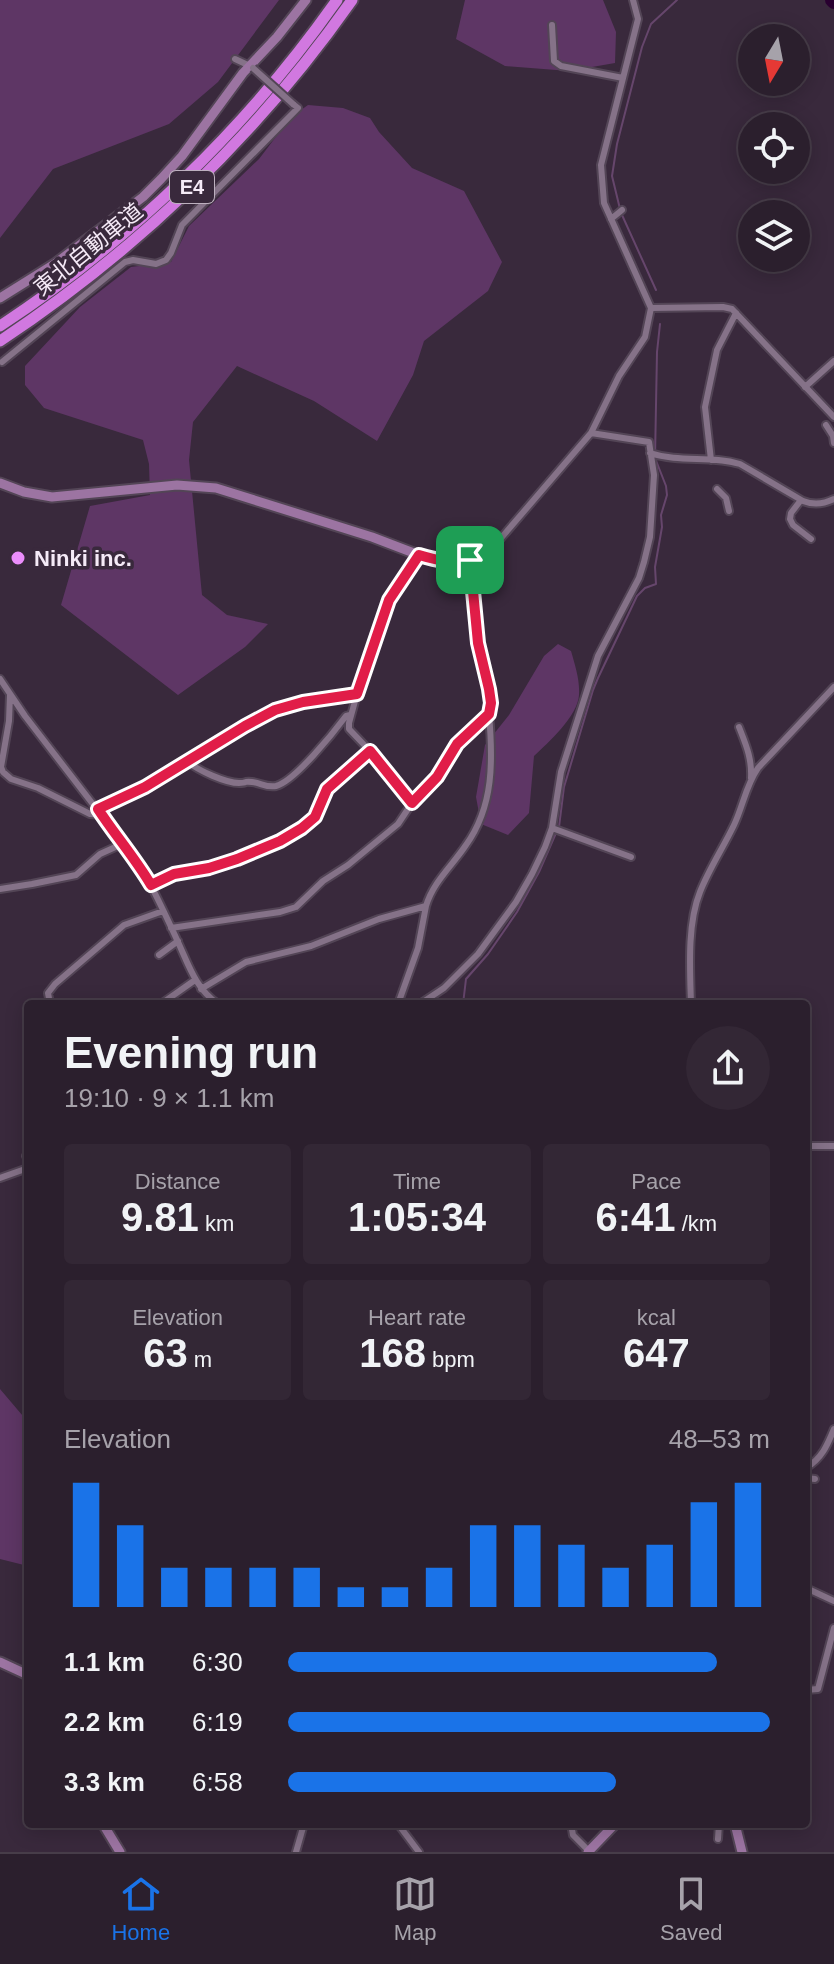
<!DOCTYPE html>
<meta charset="utf-8">
<style>
:root{--surface:#2b1f2d;--page:#332735;--text:#f1f3f6;--muted:#a6a2aa;--line:#473d49;--accent:#1a73e8}
body{margin:0;font-family:Arial,"Noto Sans JP",sans-serif;background:var(--page);color:var(--text);height:100vh;display:flex;flex-direction:column;font-size:30px;white-space:nowrap}
*{box-sizing:border-box;margin:0}
p{font-size:26px;color:var(--muted)}
.icon{flex:none;width:44px;height:44px;fill:none;stroke:currentColor;stroke-width:2;stroke-linecap:round;stroke-linejoin:round}
.map{position:relative;flex:1;overflow:hidden}
.details{position:absolute;left:24px;top:1000px;width:786px;height:828px;display:flex;flex-direction:column;background:var(--surface);border-radius:8px;box-shadow:0 4px 20px #0003,0 0 0 2px var(--line)}
.details>*{flex:none}
.needle{width:52px;rotate:190deg}
.tools{position:absolute;left:738px;top:24px;display:grid;gap:16px}
.tools a{display:grid;place-items:center;width:72px;height:72px;border-radius:50%;background:var(--surface);box-shadow:0 4px 20px #0003,0 0 0 2px var(--line);font-size:40px}
.pin{position:absolute;display:grid;place-items:center;width:68px;height:68px;color:#fff;margin:-34px;border-radius:16px;box-shadow:0 4px 12px #0006}
.round{display:grid;place-items:center;flex:none;width:84px;height:84px;border-radius:42px;background:var(--page)}
.head{display:flex;align-items:center;justify-content:space-between;height:136px;padding:0 40px}
h1{font-size:44px;font-weight:700;line-height:60px}
.stats{display:grid;grid-template-columns:repeat(3,1fr);gap:12px;height:136px;padding:8px 40px}
.stats div{display:grid;align-content:center;border-radius:8px;background:var(--page);text-align:center}
.stats b{font-size:40px;font-weight:700}
.stats small{font-size:22px;font-weight:400}
.stats p{font-size:22px}
.chart{height:224px;padding:16px 40px}
.chart p{display:flex;justify-content:space-between}
.chart svg{width:100%;height:144px;margin-top:8px;stroke:var(--accent);stroke-width:6}
ul{padding:0 40px;list-style:none;font-size:26px}
li{display:grid;grid-template-columns:128px 96px 1fr;align-items:center;height:60px}
li i{height:20px;border-radius:10px;background:var(--accent)}
.dock{display:flex;justify-content:space-around;align-items:center;height:112px;border-top:2px solid var(--line);background:var(--surface);font-size:22px;color:var(--muted)}
.dock a{display:grid;justify-items:center;gap:4px}
.dock .selected{color:var(--accent)}
.map>svg:first-child{display:block}
.green{fill:#5e3665}
.lines{fill:none;stroke-linecap:round;stroke-linejoin:round}
.stream{stroke:#66466c;stroke-width:2}
.river{stroke:#290030;stroke-width:14}
.street-casing{stroke:#534556;stroke-width:10}
.secondary-casing{stroke:#534556;stroke-width:13}
.highway-casing{stroke:#534556;stroke-width:15}
.street{stroke:#857288;stroke-width:6}
.secondary{stroke:#9c74a2;stroke-width:9}
.highway{stroke:#d178e0;stroke-width:11}
.street-bridge-casing{stroke:#534556;stroke-width:10;stroke-linecap:butt}
.street-bridge{stroke:#857288;stroke-width:6}
.route-casing{stroke:#fff;stroke-width:16}
.route{stroke:#e11d48;stroke-width:10}
.poi-dot{fill:#eb8dfb;stroke:#39293c;stroke-width:3}
.labels{text-anchor:middle;stroke-width:7;stroke-linejoin:round;paint-order:stroke}
.shield{fill:#39293c;stroke:#bdb0bf;stroke-width:2}
.shield-label{font-size:20px;font-weight:bold;fill:#f5eaf7}
.street-label{font-size:22px;fill:#f5eaf7;stroke:#39293c}
.poi-label{font-size:22px;font-weight:bold;fill:#f5eaf7;stroke:#39293c;text-anchor:start}
</style>
<div class="map">
<svg width="834" height="1852" viewBox="0 0 834 1852">
<rect width="100%" height="100%" fill="#39293c"/>
<path class="green" d="M0,0H279L218,82L169,124L53,169L0,238Z
M465,0H603L616,32L615,63L569,71L505,66L456,39Z
M308,105L343,108L370,118L379,132L412,168L464,191L502,262L488,291L424,341L413,375L377,441L314,401L237,366L193,422L189,460L202,595L227,615L268,624L245,647L178,695L61,605L90,506L150,495L149,464L143,440L44,408L25,385V366L80,307L131,267L171,262L189,226L259,159L291,117Z
M558,644L571,651C575,665 580,680 579,695C578,716 548,743 534,756L529,813L508,835L481,824L476,797L485,745L509,715L544,656Z
M0,1389L28,1422V1566L0,1559Z"/>
<g class="lines">
<path class="stream" d="M620,209L612,176L617,144L642,47L651,24L677,0
M622,215L656,290
M559,827L564,787L593,690L598,678L637,596L645,588L656,584L655,567L662,527L661,515L667,495L666,486L655,458L657,352L660,324
M463,1004L466,979L488,954L517,912L539,872L556,833"/>
<path class="river" d="M832,0L834,2"/>
<g class="street-casing">
<path id="street" d="M633,0L638,19L601,165L604,203L651,308
M552,25L554,61L561,66L623,78
M235,59L250,66
M611,219L622,210
M2,362L125,262L133,260L156,264L166,260L171,253L182,225L298,108L293,104
M805,387L834,361
M826,425L833,436L834,443
M650,453C680,463 711,455 740,464L803,501C813,505 824,504 834,499
M711,460L705,407L717,350L736,313
M717,489L726,498L729,511
M801,500L791,513L790,519L793,525L811,539
M0,679L25,716L139,864C154,889 166,916 178,942C189,966 196,989 218,1004
M10,695L9,721L1,767L3,772L11,779L38,788L90,814L102,815
M739,727C746,745 752,758 751,778
M188,762C199,771 226,783 239,783C249,783 242,781 252,782C261,783 267,788 276,786C295,781 334,732 346,716L350,715
M412,803L370,751L349,729V723L360,683L385,609L389,600L419,555
M98,809L145,787L245,726L275,710L303,702L357,694
M552,828L631,857
M151,885L174,874L209,868L261,850L302,828L315,817L327,789L370,751
M0,889L32,884L76,875L100,854L122,844
M426,906C433,882 452,866 466,845C494,806 493,760 489,714
M171,928L280,912L296,907L323,881L348,865L398,824L412,803L437,777L457,744L489,714L491,703L489,689L478,643L470,560L483,555L496,544L591,433L619,376L645,337L651,308L723,307L732,309L834,417
M159,955L178,941
M201,989L246,962L311,946L379,919L426,906L418,948L398,1004
M50,1004L48,993L55,984L124,925L163,911
M161,1004L195,980
M420,1004L444,988L478,954L516,902L532,874L545,847L552,828L561,772L598,656L639,578L644,562L650,537L654,475L649,442L591,433
M691,1004C690,970 687,924 700,892C709,869 723,848 734,825C743,806 746,785 758,768L834,687
M806,1146H834
M28,1153L26,1156H28
M0,1178L28,1168
M806,1468C822,1458 827,1446 834,1429
M806,1478L815,1479
M806,1588L834,1601
M806,1690L818,1689L834,1628
M398,1824L419,1852
M571,1824L573,1835L589,1851
M718,1839L719,1824
M296,1852L304,1824"/>
</g>
<g class="secondary-casing">
<path id="secondary" d="M0,298L56,263L143,197L161,179L182,156L243,73L277,37L306,0
M0,483L24,492L52,497L177,485L216,488L372,537L419,555L444,561L461,562L470,560
M0,1662L28,1675
M103,1824L120,1852
M735,1824L742,1852
M588,1852L615,1824"/>
</g>
<g class="highway-casing">
<path id="highway" d="M0,326C131,240 247,128 337,0
M0,341C137,250 257,135 352,0"/>
</g>
<use href="#street" class="street"/>
<use href="#secondary" class="secondary"/>
<use href="#highway" class="highway"/>
<g class="street-bridge-casing">
<path id="street-bridge" d="M253,68L293,104"/>
</g>
<use href="#street-bridge" class="street-bridge"/>
</g>
<g class="lines">
<g class="route-casing">
<path id="route" d="M419,555C436,560 453,564 470,560L478,643L489,689L491,703L489,714L457,744L437,777L412,803L370,751L327,789L315,817L302,828L280,841L237,859L209,868L174,874L151,885C135,858 115,835 98,809L145,787L245,726L275,710L303,702L357,694L389,600Z"/>
</g>
<use href="#route" class="route"/>
</g>
<circle class="poi-dot" cx="18" cy="558" r="8"/>
<g class="labels">
<rect class="shield" x="170" y="171" width="44" height="32" rx="6"/>
<g class="shield-label">
<text x="192" y="194">E4</text>
</g>
<g class="street-label">
<text transform="translate(88 249) rotate(-39)" y="8">東北自動車道</text>
</g>
<g class="poi-label">
<text x="34" y="566">Ninki inc.</text>
</g>
</g>
</svg>
<div class="tools">
<a><svg class="needle" viewBox="-14 -14 28 28"><path d="M0-13l5 13h-10z" fill="#e53935"/><path d="M0 13l5-13h-10z" fill="#a6a2aa"/></svg></a>
<a><svg class="icon" aria-label="locate" viewBox="0 0 24 24"><circle cx="12" cy="12" r="6"/><path d="M12 2v4M12 18v4M2 12h4M18 12h4"/></svg></a>
<a><svg class="icon" aria-label="layers" viewBox="0 0 24 24"><path d="M12 4l9 5-9 5-9-5zM3 14l9 5 9-5"/></svg></a>
</div>
<div class="pin" style="left:470px;top:560px;background:#1e9e55"><svg class="icon" aria-label="arrive" viewBox="0 0 24 24"><path d="M6 21V4h12l-3 4 3 4H6"/></svg></div>
<section class="details">
<div class="head"><div><h1>Evening run</h1><p>19:10 · 9 × 1.1 km</p></div><a class="round"><svg class="icon" aria-label="share" viewBox="0 0 24 24"><path d="M12 15V3M7 8l5-5 5 5M5 13v7h14v-7"/></svg></a></div>
<div class="stats">
<div><p>Distance</p><b>9.81<small> km</small></b></div>
<div><p>Time</p><b>1:05:34</b></div>
<div><p>Pace</p><b>6:41<small> /km</small></b></div>
</div>
<div class="stats">
<div><p>Elevation</p><b>63<small> m</small></b></div>
<div><p>Heart rate</p><b>168<small> bpm</small></b></div>
<div><p>kcal</p><b>647</b></div>
</div>
<div class="chart"><p><span>Elevation</span>48–53 m</p>
<svg viewBox="0 0 160 44" preserveAspectRatio="none"><path d="M5 44V6M15 44V19M25 44V32M35 44V32M45 44V32M55 44V32M65 44V38M75 44V38M85 44V32M95 44V19M105 44V19M115 44V25M125 44V32M135 44V25M145 44V12M155 44V6"/></svg>
</div>
<ul>
<li><b>1.1 km</b>6:30<i style="width:89%"></i></li>
<li><b>2.2 km</b>6:19<i style="width:100%"></i></li>
<li><b>3.3 km</b>6:58<i style="width:68%"></i></li>
</ul>
</section>
</div>
<nav class="dock">
<a class="selected"><svg class="icon" aria-label="home" viewBox="0 0 24 24"><path d="M3 11l9-7 9 7M6 9v11h12V9"/></svg>Home</a>
<a><svg class="icon" aria-label="map" viewBox="0 0 24 24"><path d="M3 6l6-2 6 2 6-2v14l-6 2-6-2-6 2zM9 4v14M15 6v14"/></svg>Map</a>
<a><svg class="icon" aria-label="saved" viewBox="0 0 24 24"><path d="M7 4h10v16l-5-4-5 4z"/></svg>Saved</a>
</nav>
